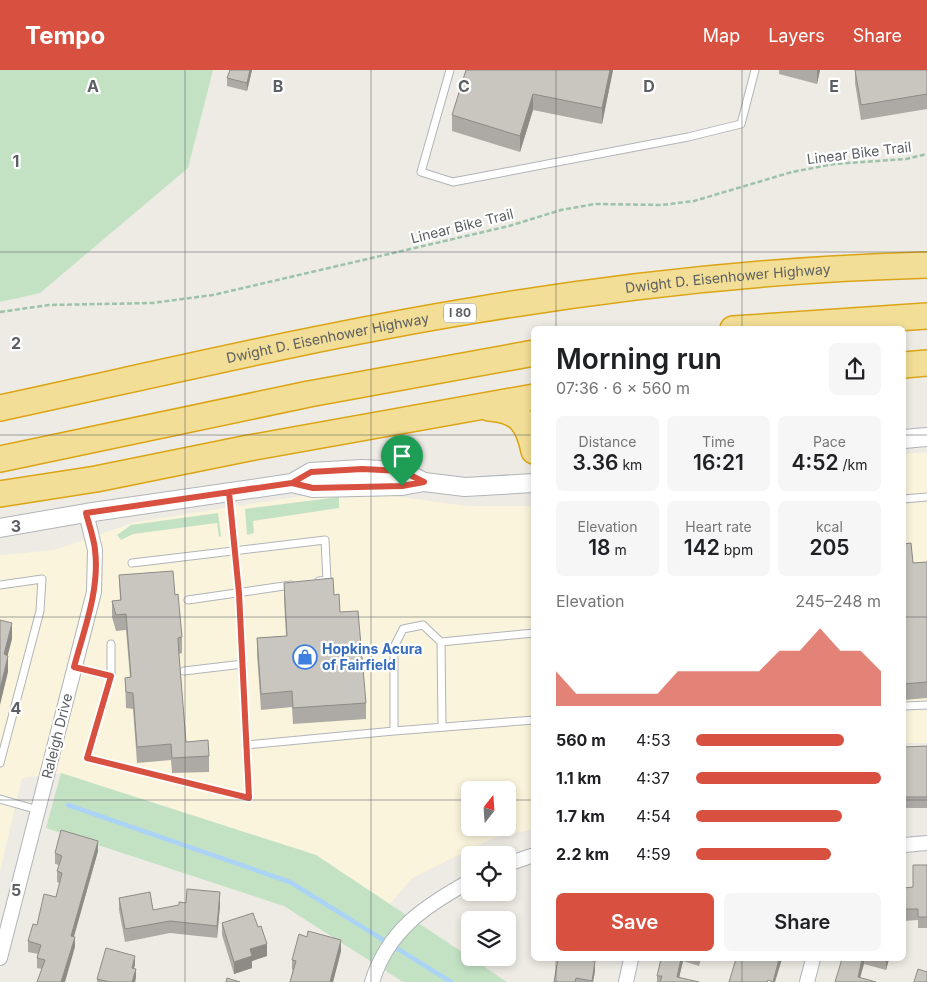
<!DOCTYPE html>
<meta charset="utf-8">
<style>
:root{--surface:#fff;--page:#f6f6f6;--text:#202124;--muted:#757577;--accent:#d8503f}
body{margin:0;font-family:Inter,sans-serif;background:var(--page);color:var(--text);height:100vh;display:flex;flex-direction:column;font-size:19px;white-space:nowrap}
*{box-sizing:border-box;margin:0}
p{font-size:16px;color:var(--muted)}
.icon{flex:none;width:28px;height:28px;fill:none;stroke:currentColor;stroke-width:2;stroke-linecap:round;stroke-linejoin:round}
.map{position:relative;flex:1;overflow:hidden}
.side{position:absolute;left:531px;top:256px;width:375px;height:635px;display:flex;flex-direction:column;background:var(--surface);border-radius:8px;box-shadow:0 2px 8px #0003}
.side>*{flex:none}
.needle{width:32px;rotate:17deg}
.tools{position:absolute;left:461px;top:711px;display:grid;gap:10px}
.tools a{display:grid;place-items:center;width:55px;height:55px;border-radius:8px;background:var(--surface);box-shadow:0 2px 8px #0003;font-size:25px}
.pin{position:absolute;display:grid;place-items:center;width:42px;height:42px;color:#fff;margin:-51px -21px;border-radius:50% 50% 50% 0;rotate:-45deg;box-shadow:0 0 5px #0007}
.pin .icon{rotate:45deg}
.round{display:grid;place-items:center;flex:none;width:52px;height:52px;border-radius:8px;background:var(--page)}
.headline{display:flex;align-items:center;justify-content:space-between;height:85px;padding:0 25px}
h1{font-size:28px;font-weight:600;line-height:38px}
.metrics{display:grid;grid-template-columns:repeat(3,1fr);gap:8px;height:85px;padding:5px 25px}
.metrics div{display:grid;align-content:center;border-radius:8px;background:var(--page);text-align:center}
.metrics b{font-size:21px;font-weight:600}
.metrics small{font-size:14px;font-weight:400}
.metrics p{font-size:14px}
.chart{height:140px;padding:10px 25px}
.chart p{display:flex;justify-content:space-between}
.chart svg{width:100%;height:90px;margin-top:5px;fill:var(--accent);opacity:.7}
.action{display:flex;gap:10px;margin-top:auto;padding:10px 25px}
.action a{flex:1;height:58px;border-radius:8px;background:var(--accent);color:#fff;font-size:20px;font-weight:600;line-height:58px;text-align:center}
.action a+a{background:var(--page);color:var(--text)}
ul{padding:0 25px;list-style:none;font-size:16px}
li{display:grid;grid-template-columns:80px 60px 1fr;align-items:center;height:38px}
li i{height:12px;border-radius:6px;background:var(--accent)}
header{display:flex;align-items:center;gap:30px;box-sizing:border-box;height:70px;padding:0 25px;background:var(--accent);color:#fff}
header strong{font-size:24px}
nav{display:flex;gap:28px;margin-inline-start:auto;font-size:18px}
.map>svg:first-child{display:block}
.commercial{fill:#faf4dc;fill-rule:evenodd}
.green{fill:#c3e2c4}
.lines{fill:none;stroke-linecap:round;stroke-linejoin:round}
.stream{stroke:#abd3f6;stroke-width:4.5}
.service-casing{stroke:#b1b4b8;stroke-width:9}
.minor-casing{stroke:#b1b4b8;stroke-width:16}
.tertiary-casing{stroke:#b1b4b8;stroke-width:20}
.motorway-casing{stroke:#dba416;stroke-width:28}
.path{stroke:#9cc3a9;stroke-width:2.5;stroke-dasharray:5 2.5;stroke-linecap:butt}
.service{stroke:#fff;stroke-width:7}
.minor{stroke:#fff;stroke-width:14}
.tertiary{stroke:#fff;stroke-width:18}
.motorway{stroke:#f2de96;stroke-width:25}
.wall{fill:#adaaa5}
.shaded-wall{fill:#8d8b86}
.building{fill:#c9c6c0;stroke:#8d8b86}
.route-casing{stroke:#fff;stroke-width:10}
.route{stroke:#d8503f;stroke-width:6}
.grid{fill:none;stroke:#5c5f63;stroke-width:1;stroke-opacity:0.55}
.labels{text-anchor:middle;stroke-width:4.5;stroke-linejoin:round;paint-order:stroke}
.shield{fill:#fff;stroke:#8d8f92;stroke-width:1}
.shield-label{font-size:12px;font-weight:bold;fill:#5c5f63}
.street-label{font-size:14px;fill:#5c5f63;stroke:#fff}
.shop-label{font-size:14px;font-weight:bold;fill:#366cbe;stroke:#fff;text-anchor:start}
.grid-label{font-size:16px;text-anchor:middle;font-weight:bold;fill:#5c5f63;stroke:#fff;stroke-width:4.5;stroke-linejoin:round;paint-order:stroke}
</style>
<header>
<strong>Tempo</strong>
<nav><a>Map</a><a>Layers</a><a>Share</a></nav>
</header>
<div class="map">
<svg width="927" height="912" viewBox="0 0 927 912">
<rect width="100%" height="100%" fill="#edebe4"/>
<path class="commercial" d="M927,382V673H904V384Z
M320,423L379,424L468,436H534V759L493,768L412,808L389,835L316,785L61,703L22,708L0,801V485L54,480L136,452ZM470,720H508V758H470Z"/>
<path class="green" d="M0,0H213L188,98L40,223L0,232Z
M339,427V438L253,451L254,463L247,465L245,439Z
M218,443L221,466L219,467L217,453L133,464L121,470L117,465L131,455Z
M61,703L316,785L507,912H403L284,836L46,758Z"/>
<g class="lines">
<path class="stream" d="M68,735L290,812L451,912"/>
<g class="service-casing">
<path id="service" d="M450,0L421,102L453,112L688,67L741,54L755,0
M904,429L927,427
M132,493L325,470L327,510L319,511
M0,515L42,509L40,541L0,693
M188,530L291,515
M441,572L442,657
M111,574V606L87,688L249,728L239,523L229,422
M75,597L111,606
M184,601L243,594
M904,636L927,635
M394,661L534,650
M246,675L394,661V577L403,559L423,555L441,572L534,563
M0,729L38,740"/>
</g>
<g class="minor-casing">
<path id="minor" d="M904,775L927,773
M508,794L534,785
M0,888L94,522L95,480L86,443
M372,912C388,860 425,836 470,811
M626,912L631,889
M807,912L813,889"/>
</g>
<g class="tertiary-casing">
<path id="tertiary" d="M904,369L927,367
M292,413L311,402L362,399L402,401L424,412
M0,458L86,443L292,413L313,418L402,416L424,412L465,417L534,413"/>
</g>
<g class="motorway-casing">
<g id="motorway">
<path d="M733,259L927,246"/>
<path d="M904,295L927,293"/>
<path id="s1" d="M0,338C158,304 317,266 476,240C625,215 776,199 927,195"/>
<path d="M489,338C519,340 528,352 534,381"/>
<path d="M0,389L309,324L534,283"/>
<path d="M0,424L96,409L249,378L534,327"/>
</g>
</g>
<path class="path" d="M0,242L49,235L152,233L213,225L509,156L561,140L595,134L662,135L694,131L792,102L834,94L906,89L927,84"/>
<use href="#service" class="service"/>
<use href="#minor" class="minor"/>
<use href="#tertiary" class="tertiary"/>
<use href="#motorway" class="motorway"/>
</g>
<path class="wall" d="M230,0H252L247,21L227,16V8Z
M613,0L602,54L533,40L520,82L452,61V45Z
M779,0H820L817,14L779,4Z
M855,0H927V39L861,50L855,13Z
M904,474L913,493L927,492V628L904,630Z
M119,505L175,525L182,567V583L179,584L186,672L209,686V702L172,703L171,690L137,693L133,639L126,638L125,608L130,607L126,560L116,561L112,547V531L120,530Z
M284,513L334,525L340,542L366,633V649L293,654L292,637L261,640L257,584V568L286,566L284,529Z
M927,676V738H904V677Z
M98,781L74,867L75,877L42,899L37,898V888L38,884L28,882V871L37,855L56,827L60,813L57,812V801L59,795L55,794V783Z
M927,795V858H918V850L904,851V818L913,817Z
M119,828L153,840L220,835L217,868L170,863L125,872L119,840Z
M222,853L258,857L267,886L252,891V898L234,904L222,865Z
M341,881L333,912H290L293,900H292V890Z
M558,889H592L591,890L595,901L593,912H554Z
M661,889H701L699,896L683,891L679,908L699,912H657V906Z
M842,889H889L886,900L864,894L835,912Z
M135,894L134,898L136,907L135,912H97V909Z"/>
<path class="shaded-wall" d="M250,0H252L247,21V13Z
M610,0H613L602,54V38Z
M817,0H820L817,14Z
M533,24V40L520,82V66Z
M12,553V569L4,600V584Z
M8,586V602L0,635V619Z
M98,771V781L71,876V866Z
M220,822V835L217,868V856Z
M75,867V877L65,912H61Z
M341,870V881L333,912H330Z
M267,874V886L252,891V898L234,904V892L250,879Z
M135,886V894L132,906V898Z
M681,889H683V891L678,912L677,907Z
M779,889H782L775,912H773Z
M862,889H864V894L859,912L858,907Z
M886,889H889L886,900Z
M595,891V901L593,912H592Z
M136,899V907L135,912H132Z"/>
<path class="building" d="M230,0H250L247,13L227,8Z
M466,0H610L602,38L533,24L520,66L452,45Z
M855,0H927V24L861,35Z
M911,473L913,493L927,492V612L904,614V474Z
M173,501L175,525L178,524L182,567L178,568L179,585L186,672L208,670L209,686L172,688L171,674L137,677L133,623L126,622L125,608L131,607L126,544L116,545L112,531L121,530L119,505Z
M333,508L334,525L339,524L340,542L358,541L366,633L293,638L292,621L261,624L257,568L287,566L284,513Z
M0,550L12,553L4,584L8,586L0,619Z
M927,676V727H904V677Z
M61,760L98,771L71,866L75,867L61,912H37L45,890L37,888L41,875L28,871L33,854L37,855L44,824L56,827L62,803L57,801L62,786L55,783Z
M913,795H927V847H918V839H904V818L913,817Z
M187,819L220,822L217,856L170,851L125,859L119,828L150,822L153,840L179,835V832L186,833Z
M253,843L258,857L261,856L267,874L250,879L252,886L234,892L222,853Z
M308,861L341,870L330,912H290L296,891L292,890L299,864L307,867Z
M106,878L135,886L132,898L136,899L132,912H110L97,909Z
M558,889H589V890L595,891L592,911L576,908L575,912H554Z
M661,889H681L677,907L699,912H660L662,906H657Z
M736,889H779L773,912L768,910L767,912H729Z
M842,889H862L858,907L876,912H835Z
M918,899L927,902V912H914Z
M227,908L240,912H226Z"/>
<g class="lines">
<g class="route-casing">
<path id="route" d="M402,416L313,418L292,413L86,443C89,455 94,468 95,480C100,519 84,560 74,597L111,606L87,688L249,728L239,523L229,422L292,413L311,402L362,399L402,401L424,412L402,416"/>
</g>
<use href="#route" class="route"/>
</g>
<path class="grid" d="M185,0V912M371,0V912M556,0V259M742,0V259M0,182H927M0,365H534M904,365H927M0,547H534M904,547H927M0,730H470M508,730H534M904,730H927M556,889V912M742,889V912"/>
<defs>
<g id="shop-ring" transform="scale(1.25)"><circle r="9.5" fill="#fff" stroke="#3f7fe0" stroke-width="1.5"/><path d="M-5-2.5h2.3a2.7 3.5 0 0 1 5.4 0H5L5.5 6h-11ZM-1.5-2.5h3a1.5 2.3 0 0 0-3 0Z" fill="#3f7fe0"/></g>
</defs>
<g fill-rule="evenodd">
<use href="#shop-ring" x="305" y="587"/>
</g>
<g class="labels">
<rect class="shield" x="444" y="233.5" width="32" height="19" rx="4"/>
<g class="shield-label">
<text x="460" y="247">I 80</text>
</g>
<g class="street-label">
<text transform="translate(859 83) rotate(-7)" y="5">Linear Bike Trail</text>
<text transform="translate(462 156) rotate(-14)" y="5">Linear Bike Trail</text>
<text dy="5" stroke="none"><textPath href="#s1" startOffset="740">Dwight D. Eisenhower Highway</textPath></text>
<text dy="5" stroke="none"><textPath href="#s1" startOffset="335">Dwight D. Eisenhower Highway</textPath></text>
<text transform="translate(57 666) rotate(-76)" y="5">Raleigh Drive</text>
</g>
<g class="shop-label">
<text x="322" y="584">Hopkins Acura<tspan x="322" dy="16">of Fairfield</tspan></text>
</g>
</g>
<g class="grid-label">
<text x="93" y="22">A</text>
<text x="278" y="22">B</text>
<text x="464" y="22">C</text>
<text x="649" y="22">D</text>
<text x="834" y="22">E</text>
<text x="16" y="97">1</text>
<text x="16" y="279">2</text>
<text x="16" y="462">3</text>
<text x="16" y="644">4</text>
<text x="16" y="826">5</text>
</g>
</svg>
<div class="tools">
<a><svg class="needle" viewBox="-14 -14 28 28"><path d="M0-13l5 13h-10z" fill="#e53935"/><path d="M0 13l5-13h-10z" fill="#757577"/></svg></a>
<a><svg class="icon" aria-label="locate" viewBox="0 0 24 24"><circle cx="12" cy="12" r="6"/><path d="M12 2v4M12 18v4M2 12h4M18 12h4"/></svg></a>
<a><svg class="icon" aria-label="layers" viewBox="0 0 24 24"><path d="M12 4l9 5-9 5-9-5zM3 14l9 5 9-5"/></svg></a>
</div>
<div class="pin" style="left:402px;top:416px;background:#1e9e55"><svg class="icon" aria-label="arrive" viewBox="0 0 24 24"><path d="M6 21V4h12l-3 4 3 4H6"/></svg></div>
<section class="side">
<div class="headline"><div><h1>Morning run</h1><p>07:36 · 6 × 560 m</p></div><a class="round"><svg class="icon" aria-label="share" viewBox="0 0 24 24"><path d="M12 15V3M7 8l5-5 5 5M5 13v7h14v-7"/></svg></a></div>
<div class="metrics">
<div><p>Distance</p><b>3.36<small> km</small></b></div>
<div><p>Time</p><b>16:21</b></div>
<div><p>Pace</p><b>4:52<small> /km</small></b></div>
</div>
<div class="metrics">
<div><p>Elevation</p><b>18<small> m</small></b></div>
<div><p>Heart rate</p><b>142<small> bpm</small></b></div>
<div><p>kcal</p><b>205</b></div>
</div>
<div class="chart"><p><span>Elevation</span>245–248 m</p>
<svg viewBox="0 0 160 44" preserveAspectRatio="none"><path d="M0 44V27L10 38L20 38L30 38L40 38L50 38L60 27L70 27L80 27L90 27L100 27L110 17L120 17L130 6L140 17L150 17L160 27V44z"/></svg>
</div>
<ul>
<li><b>560 m</b>4:53<i style="width:80%"></i></li>
<li><b>1.1 km</b>4:37<i style="width:100%"></i></li>
<li><b>1.7 km</b>4:54<i style="width:79%"></i></li>
<li><b>2.2 km</b>4:59<i style="width:73%"></i></li>
</ul>
<div class="action"><a>Save</a><a>Share</a></div>
</section>
</div>
